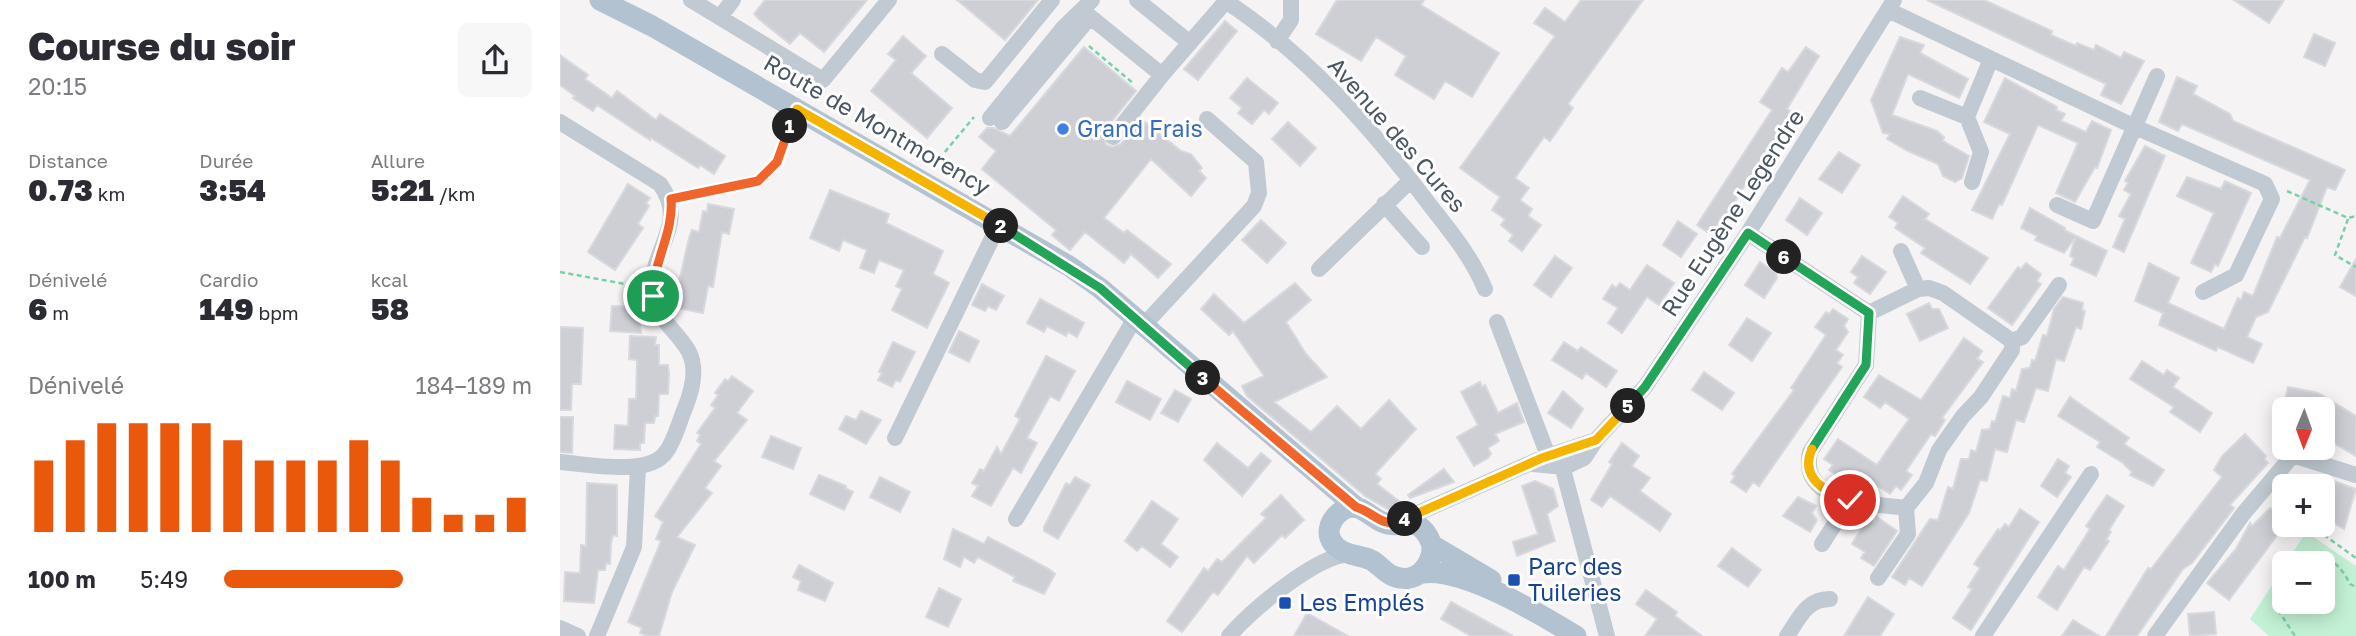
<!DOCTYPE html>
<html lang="fr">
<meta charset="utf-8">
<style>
:root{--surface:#fff;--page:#f7f7f7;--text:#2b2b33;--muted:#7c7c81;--accent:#ea580c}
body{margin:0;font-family:"Golos Text",sans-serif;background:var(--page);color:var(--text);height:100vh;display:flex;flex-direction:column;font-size:26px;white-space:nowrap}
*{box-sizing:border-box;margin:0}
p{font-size:23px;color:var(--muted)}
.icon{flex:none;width:38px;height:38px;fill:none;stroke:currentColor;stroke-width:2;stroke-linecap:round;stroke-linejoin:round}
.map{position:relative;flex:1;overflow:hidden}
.sheet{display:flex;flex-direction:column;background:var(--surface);width:560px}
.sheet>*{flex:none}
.needle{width:46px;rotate:181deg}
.fabs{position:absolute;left:1712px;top:397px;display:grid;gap:14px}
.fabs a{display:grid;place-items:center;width:63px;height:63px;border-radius:10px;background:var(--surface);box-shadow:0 4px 18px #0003;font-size:35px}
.pin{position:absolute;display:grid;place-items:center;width:60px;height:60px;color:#fff;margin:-30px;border:4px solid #fff;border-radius:50%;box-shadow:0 2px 7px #0007}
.km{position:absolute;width:35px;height:35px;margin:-18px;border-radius:50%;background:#222;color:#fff;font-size:19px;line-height:35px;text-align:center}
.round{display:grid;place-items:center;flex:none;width:74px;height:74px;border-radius:10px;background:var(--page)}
.overview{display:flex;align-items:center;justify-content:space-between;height:119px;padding:0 28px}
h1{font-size:38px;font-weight:800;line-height:52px}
.metrics{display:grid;grid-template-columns:repeat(3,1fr);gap:10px;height:119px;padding:7px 28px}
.metrics div{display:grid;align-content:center}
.metrics b{font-size:30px;font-weight:800}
.metrics small{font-size:19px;font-weight:400}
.metrics p{font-size:19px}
.chart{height:196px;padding:14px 28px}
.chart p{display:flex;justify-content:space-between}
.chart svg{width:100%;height:126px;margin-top:7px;stroke:var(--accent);stroke-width:6}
ul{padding:0 28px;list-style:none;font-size:23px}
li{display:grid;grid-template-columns:112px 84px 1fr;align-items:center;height:52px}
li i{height:18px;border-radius:9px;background:var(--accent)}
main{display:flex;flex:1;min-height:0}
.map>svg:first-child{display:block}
.green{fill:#c3f1d5}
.building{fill:#cdcfd5;stroke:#d7d9de;stroke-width:2}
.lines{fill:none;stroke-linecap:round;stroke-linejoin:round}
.path{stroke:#7ad0a6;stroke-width:2.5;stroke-dasharray:5 3.5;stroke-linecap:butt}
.minor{stroke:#c1cad2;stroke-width:16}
.major{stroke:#b3c2d1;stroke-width:21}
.split-1-casing{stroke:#fff;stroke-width:14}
.split-2-casing{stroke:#fff;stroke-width:14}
.split-3-casing{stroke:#fff;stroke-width:14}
.split-4-casing{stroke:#fff;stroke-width:14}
.split-5-casing{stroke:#fff;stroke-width:14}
.split-6-casing{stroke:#fff;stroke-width:14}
.split-7-casing{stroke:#fff;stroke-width:14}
.split-8-casing{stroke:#fff;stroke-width:14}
.split-1{stroke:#f0652b;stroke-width:9}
.split-2{stroke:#f5b400;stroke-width:9}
.split-3{stroke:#22a559;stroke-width:9}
.split-4{stroke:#f0652b;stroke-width:9}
.split-5{stroke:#f5b400;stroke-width:9}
.split-6{stroke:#22a559;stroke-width:9}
.split-7{stroke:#22a559;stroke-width:9}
.split-8{stroke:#f5b400;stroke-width:9}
.shop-dot{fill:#3f7fe0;stroke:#fff;stroke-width:2.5}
.transit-dot{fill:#1a4fb4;stroke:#fff;stroke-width:2.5}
.labels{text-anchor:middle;stroke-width:6;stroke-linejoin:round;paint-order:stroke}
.street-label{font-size:23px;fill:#4a5661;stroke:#fff}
.shop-label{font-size:23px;fill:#366cbe;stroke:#fff;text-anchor:start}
.transit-label{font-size:23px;fill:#164399;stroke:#fff;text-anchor:start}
</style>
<main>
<section class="sheet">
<div class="overview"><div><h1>Course du soir</h1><p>20:15</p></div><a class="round"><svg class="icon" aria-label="share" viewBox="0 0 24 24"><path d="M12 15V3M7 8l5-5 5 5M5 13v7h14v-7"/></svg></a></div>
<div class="metrics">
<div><p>Distance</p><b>0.73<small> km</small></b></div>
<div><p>Durée</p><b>3:54</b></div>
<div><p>Allure</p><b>5:21<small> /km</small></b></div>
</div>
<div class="metrics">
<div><p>Dénivelé</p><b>6<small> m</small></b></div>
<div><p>Cardio</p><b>149<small> bpm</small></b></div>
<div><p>kcal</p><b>58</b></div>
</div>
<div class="chart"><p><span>Dénivelé</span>184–189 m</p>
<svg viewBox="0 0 160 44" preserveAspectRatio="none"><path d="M5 44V19M15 44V12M25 44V6M35 44V6M45 44V6M55 44V6M65 44V12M75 44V19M85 44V19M95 44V19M105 44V12M115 44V19M125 44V32M135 44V38M145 44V38M155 44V32"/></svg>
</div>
<ul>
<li><b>100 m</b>5:49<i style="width:58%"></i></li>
</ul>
</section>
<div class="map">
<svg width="1796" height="636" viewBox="0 0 1796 636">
<rect width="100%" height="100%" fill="#f5f3f3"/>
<path class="green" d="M1746,532L1796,566V636H1709L1690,619L1724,567V602H1762V564L1726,563Z"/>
<path class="building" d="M205,0H307L264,52L240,33L230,44L200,20L194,14Z
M397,0H478L445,40Z
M777,0H864L861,5L939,53L912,97L885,81L874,99L835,75L846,56L816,37L801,61L756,34Z
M1021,0H1083L1008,104L1013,108L990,141L984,137L955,178L969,188L960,200L972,209L968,216L981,225L962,251L949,241L953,235L941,225L945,219L932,210L940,197L900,168L995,36L974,23L985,8L1005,22Z
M1367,0H1424L1492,31L1491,35L1516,46L1517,43L1534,50L1536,45L1561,58L1564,52L1584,61L1561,104L1541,95L1546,84Z
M1674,0H1724L1709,23Z
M665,21L677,31L638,80L624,69Z
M1754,34L1775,43L1765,66L1744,57Z
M343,36L366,56L351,73L392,108L367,138L311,91L336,60L328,54Z
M1340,37L1364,45L1360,53L1408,79L1399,98L1348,74L1332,115L1377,131L1384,137L1383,141L1409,156L1402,178L1395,182L1383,176L1378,164L1348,151L1327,139L1330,134L1323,133L1311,100Z
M524,47L576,91L544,131L546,145L552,147L561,144L581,119L621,151L631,154L642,168L639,171L646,178L631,196L591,159L544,218L564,233L567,230L611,264L598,278L571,254L564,263L525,232L510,250L492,235L496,230L422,169L436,151L419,137L427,128H434L450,136Z
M1246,47L1259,56L1227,109L1233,113L1228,120L1233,123L1200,166L1204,168L1194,185L1188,180L1173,205L1176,207L1153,236L1137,225L1212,110L1200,102L1222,68L1228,72Z
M0,55L28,75L25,79L52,98L57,91L96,120L100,114L165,156L154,174L140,165L138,168L91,138L90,140L37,105L33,111L13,98L15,96L0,85Z
M1617,77L1637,86L1633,94L1670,114L1673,121L1785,170L1775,190L1767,187L1747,238L1745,237L1708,312L1696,317L1687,337L1702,344L1693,363L1658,347L1656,351L1599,325L1603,313L1575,301L1589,263L1619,278L1608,303L1664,329L1678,298L1681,300L1684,292L1693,296L1717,237L1720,238L1750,180L1622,124L1618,131L1599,122Z
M687,78L718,103L709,114L704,110L692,124L678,113L682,108L670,98Z
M1445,78L1497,107L1496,110L1505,114L1501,121L1526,132L1532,121L1551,130L1537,168L1535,167L1515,202L1496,193L1518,143L1478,125L1442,205L1439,204L1432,219L1412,210L1450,134L1424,122Z
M728,122L756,148L740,166L712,139Z
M1585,146L1605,156L1564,252L1553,247L1565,219L1559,216L1571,194L1564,190L1568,183L1565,181Z
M1279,152L1300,165L1282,193L1259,179Z
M1627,177L1661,189L1665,181L1691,193L1658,266L1655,264L1651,272L1631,263L1654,213L1617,196Z
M68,184L90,198L86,203L89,206L78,224L83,228L55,270L28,252Z
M270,190L329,214L326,223L383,251L373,274L389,283L367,328L332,310L342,289L336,286L344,270L319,260L314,273L300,268L307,250L283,240L279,251L250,238Z
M1343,196L1369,214L1365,219L1428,258L1410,284L1361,253L1365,248L1335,228L1338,223L1329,217Z
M1240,198L1262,213L1247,235L1226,220Z
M148,204L174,209L169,234L162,232L153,287L148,286L143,313L118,308L119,301L115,300L129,238L132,230L139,232L143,211L147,212Z
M1470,208L1505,228L1504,230L1547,251L1536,276L1511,265L1514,258L1510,256L1515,238L1504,253L1475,240L1477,236L1461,228Z
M701,220L726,243L707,263L682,240Z
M1118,221L1137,234L1121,257L1103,245Z
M995,256L1012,268L991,297L974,285Z
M1302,256L1326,272L1310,294L1294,283L1298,277L1291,272Z
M1796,259V296L1780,287Z
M1200,262L1216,273L1217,278L1204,298L1185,285Z
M1466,263L1481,274L1477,281L1481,284L1452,325L1428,308L1458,267L1461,269Z
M1087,265L1114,283L1099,305L1087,297L1062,333L1048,323L1058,308L1043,299L1052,285L1056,288L1060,283L1070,290Z
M735,283L751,300L726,322L746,354L767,377L714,402L751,432L777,406L801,429L829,400L856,429L815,474L821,479L817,484L844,505L831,511L805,496L687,396L682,386L704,376L673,331L669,335L641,309L654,294L684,323Z
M422,284L444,296L436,310L428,306L425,311L412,305Z
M1503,297L1523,303L1522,310L1525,311L1521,329L1516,327L1504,361L1496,359L1488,391L1476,388L1464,422L1456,420L1447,452L1435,449L1427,481L1420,480L1409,513L1362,586L1349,578L1345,585L1332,577L1370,519L1378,520L1388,487L1393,489L1401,459H1409L1411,450L1416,452L1422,430L1430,429L1432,421L1435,422L1443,396L1450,398L1452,389L1456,391L1462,369L1470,368L1472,360L1475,361L1483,335L1487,336L1494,309Z
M480,299L524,323L517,337L508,332L506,336L487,326L484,332L467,323Z
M1369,303L1372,309H1379L1388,328L1360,341L1347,314Z
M52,306L78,307L81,333L50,331Z
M1273,309L1288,319L1284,326L1288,332L1276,350L1283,355L1277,363L1282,367L1199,486L1193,482L1186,492L1171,482L1175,476L1172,474L1234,390L1231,388L1266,335L1255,327L1266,312L1269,314Z
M1187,318L1211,333L1192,361L1169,345Z
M0,327L23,328L21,384H12L11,410H0Z
M399,331L419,341L409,362L389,352Z
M70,336L96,337L95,345H99V365H108L109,374L108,394H99L98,416H95L94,423H85L84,443H80V450L54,449L55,425L68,426L69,399H76L77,360L69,359Z
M1404,338L1422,351L1417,359L1423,362L1382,418L1385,420L1375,436L1371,434L1346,471L1352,475L1341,490L1336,486L1330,494L1294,470L1286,481L1269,470L1273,465L1264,459L1278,439L1317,465L1349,419L1325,402L1320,408L1304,397L1319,375L1361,400Z
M333,342L355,352L340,382L336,380L332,387L318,380L322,373L319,372Z
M1004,342L1018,351L1021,347L1057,371L1046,387L1026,373L1022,379L992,360Z
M486,356L515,371L499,401L490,396L467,438L477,443L461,473L453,468L431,506L412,496L418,486L412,483L420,469L424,471L437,447L441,454L460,419L455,416Z
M1582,361L1604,375L1607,370L1619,378L1613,387L1652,413L1640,432L1610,412L1614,407L1570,379Z
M1144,372L1174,393L1162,410L1132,390Z
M172,376L193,391L177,413L187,420L154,461L161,466L145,488L152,493L117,537L135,545L112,592L99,636H87L80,633L82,628L68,622L101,541L96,539L103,522L95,516L141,444L137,441L140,435L137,433L155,408L151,405L158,395L155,393L165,379L168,381Z
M567,381L601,399L590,420L556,402Z
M920,382L922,387L925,385L938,413L957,403L964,422L935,434L939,441L928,448L931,454L928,458L914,466L897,437L918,425L901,392Z
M1728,387L1758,393L1796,416V456L1762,436V410H1723Z
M615,390L631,399L618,422L601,413Z
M1003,391L1023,409L1011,428L988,413Z
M1510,397L1569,438L1564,444L1604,470L1593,486L1570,475L1572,472L1563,463L1537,447L1540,442L1498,416Z
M301,411L321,420L306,444L279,429L286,416L296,420Z
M0,417H13L12,453L0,452Z
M1685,434L1706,456L1704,459L1708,463L1670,505L1674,508L1632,563L1623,569L1577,636H1546L1588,568L1591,569L1662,477L1654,470L1662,456Z
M211,436L241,448L233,469L202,457Z
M657,443L688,468L701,453L711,461L682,496L644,460Z
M1062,443L1079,456L1072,466L1090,478L1080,491L1111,514L1100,531L1050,496L1042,507L1031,500L1052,464L1049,462Z
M1498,459L1509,466L1505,473L1511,477L1497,497L1481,486Z
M884,469L894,482L850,498L848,495Z
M259,475L286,486L285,488L293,492L284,510L250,494Z
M320,477L350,492L340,512L310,497Z
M515,477L530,485L498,539L484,531V527L506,483L510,485Z
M1762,477L1796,489L1784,529L1762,516Z
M975,481L993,489L998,506L987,514L995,541L957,556L953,542L978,534L962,486Z
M27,483L57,485V536L53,535L51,543L50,564L46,563L45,570H38L34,603L4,601L5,572L20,573L21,545L26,546Z
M721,495L744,520L725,538L722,535L694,563L687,556L658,595L653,592L622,632L607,621L644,568L648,571L657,559L662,562L706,518L701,514Z
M1547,495L1564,506L1549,530L1551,532L1546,540L1549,541L1530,570L1524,567L1497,610L1478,597L1498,566L1504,570L1530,529L1526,526Z
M1238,497L1256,506L1252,513L1257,520L1250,532L1223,516Z
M592,501L618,519L601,544L618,557L610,567L582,546L577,551L565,541Z
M1710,508L1724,519V526L1669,600L1647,583L1676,549L1690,523L1692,526Z
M1460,509L1479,522L1411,630L1393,618L1412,589L1408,587L1420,568L1414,564L1438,529L1440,531L1445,524L1449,527Z
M1317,517L1337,531L1314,566L1301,558L1305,552L1292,544L1308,518L1314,522Z
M393,529L424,544L428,537L489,569L495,574L484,594L453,581L455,577L418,557L414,563L404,557L400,567L384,559Z
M1172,548L1201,570L1188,587L1158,566Z
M239,565L273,583L265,601L238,590L241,581L233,577Z
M379,588L401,599L388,627L366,617Z
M1086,590L1117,612L1115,616L1142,636H1085L1097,619L1076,604Z
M1308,597L1334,614L1320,636H1284Z
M891,602L953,636H911L881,619Z
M1654,612L1656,634L1630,636L1628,614Z
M747,613L788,636H734Z
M1513,620L1539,636H1502Z"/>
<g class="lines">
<path class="path" d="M529,46L574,84
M374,165L414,117
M1727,191L1788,218L1796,216
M125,196C187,183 205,194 229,129
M1788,219L1775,255L1796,267
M0,272L76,286
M1750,525L1796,558
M1745,564L1752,557C1772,556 1782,568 1790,584L1796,587
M1725,602L1720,613L1735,636"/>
<path class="minor" d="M131,0L263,80L329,0
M577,0L630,43
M664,0C745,53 811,127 869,204C890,231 912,257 925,289
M1328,10L1573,126L1705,184L1712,199L1676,275L1643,292
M523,11L602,75
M160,17L173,0
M717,41L731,20V0
M382,54L415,80L425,82L492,0
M1360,98L1407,117L1421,152L1412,182
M1407,117L1431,59
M430,118L503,28L532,0
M0,122L100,184C130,226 87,251 93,294C96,320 118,331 129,352C138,370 132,391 125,408C119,422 115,440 106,452C89,477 28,464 0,462
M442,122L530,17
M553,137L602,75L666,1
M824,204L862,247
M1497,205L1533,221L1597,76
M1188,233L1309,313
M1341,251L1358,289
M759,269L851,180
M1369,288L1383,293L1452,341V350L1421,397L1403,416L1379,450L1366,483L1346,508C1312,503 1239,504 1250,452L1306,365L1309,313L1358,289Z
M937,322L992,466
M583,326L694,206L699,193L696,162L647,119
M1452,341L1462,337L1499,285
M335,438L439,224
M973,464L1005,467L1024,458L1036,440L1085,387L1188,233L1334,0
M1005,467L1004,473L1047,636
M456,519L575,318
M838,522L982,458L1036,440
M1262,544L1290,500
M1318,578L1348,534L1346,508
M0,628L18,636
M37,636L74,547L78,467
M669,636C692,610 754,557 789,554
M1227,636C1239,619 1246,599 1270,599
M1423,636L1531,474
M1595,636L1683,514L1733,455L1796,475"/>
<path class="major" d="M40,0L92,26L509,266L540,288L796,507
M789,507C803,506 808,515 820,521C842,533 858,509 872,545C873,565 856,586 833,576C825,573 819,564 811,560C800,555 789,556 779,549C760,536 771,514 789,507Z
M872,545L931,580
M862,573C903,567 980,614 1016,636"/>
</g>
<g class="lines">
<g class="split-1-casing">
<path id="split-1" d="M93,296C93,261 114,233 111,199L198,181L217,162L230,126"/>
</g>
<g class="split-2-casing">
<path id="split-2" d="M230,126L237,109L441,226"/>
</g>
<g class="split-3-casing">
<path id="split-3" d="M441,226L540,288L643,378"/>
</g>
<g class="split-4-casing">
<path id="split-4" d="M643,378L796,507C816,513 822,530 845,519"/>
</g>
<g class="split-5-casing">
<path id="split-5" d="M845,519L982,458L1036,440L1068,406"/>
</g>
<g class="split-6-casing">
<path id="split-6" d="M1068,406L1085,387L1188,233L1224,257"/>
</g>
<g class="split-7-casing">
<path id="split-7" d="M1224,257L1309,313L1306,365L1252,449"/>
</g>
<g class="split-8-casing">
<path id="split-8" d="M1252,449C1239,478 1266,493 1290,500"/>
</g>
<use href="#split-1" class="split-1"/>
<use href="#split-2" class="split-2"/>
<use href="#split-3" class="split-3"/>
<use href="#split-4" class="split-4"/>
<use href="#split-5" class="split-5"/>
<use href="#split-6" class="split-6"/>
<use href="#split-7" class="split-7"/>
<use href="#split-8" class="split-8"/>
</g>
<circle class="shop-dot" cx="503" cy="129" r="7"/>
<g class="transit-dot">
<rect x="947" y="573" width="14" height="14" rx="3.5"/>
<rect x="718" y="596" width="14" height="14" rx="3.5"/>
</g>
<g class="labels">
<g class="street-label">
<text transform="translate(317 125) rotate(30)" y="8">Route de Montmorency</text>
<text transform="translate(837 135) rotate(49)" y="8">Avenue des Cures</text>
<text transform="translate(1173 213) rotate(-57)" y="8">Rue Eugène Legendre</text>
</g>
<g class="shop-label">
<text x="517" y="137">Grand Frais</text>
</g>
<g class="transit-label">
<text x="968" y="575">Parc des<tspan x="968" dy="26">Tuileries</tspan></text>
<text x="739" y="611">Les Emplés</text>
</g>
</g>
</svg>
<div class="fabs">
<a><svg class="needle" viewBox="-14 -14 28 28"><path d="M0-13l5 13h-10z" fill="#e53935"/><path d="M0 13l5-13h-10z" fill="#7c7c81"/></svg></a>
<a>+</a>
<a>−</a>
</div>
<div class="pin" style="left:93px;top:296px;background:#1e9e55"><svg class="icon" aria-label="arrive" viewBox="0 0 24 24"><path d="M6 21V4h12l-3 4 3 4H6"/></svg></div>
<div class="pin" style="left:1290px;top:500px;background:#d93025"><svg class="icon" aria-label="check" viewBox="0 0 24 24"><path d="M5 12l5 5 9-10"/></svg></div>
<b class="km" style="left:230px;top:126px">1</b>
<b class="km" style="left:441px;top:226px">2</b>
<b class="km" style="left:643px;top:378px">3</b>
<b class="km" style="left:845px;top:519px">4</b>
<b class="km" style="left:1068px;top:406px">5</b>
<b class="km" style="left:1224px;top:257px">6</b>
</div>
</main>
